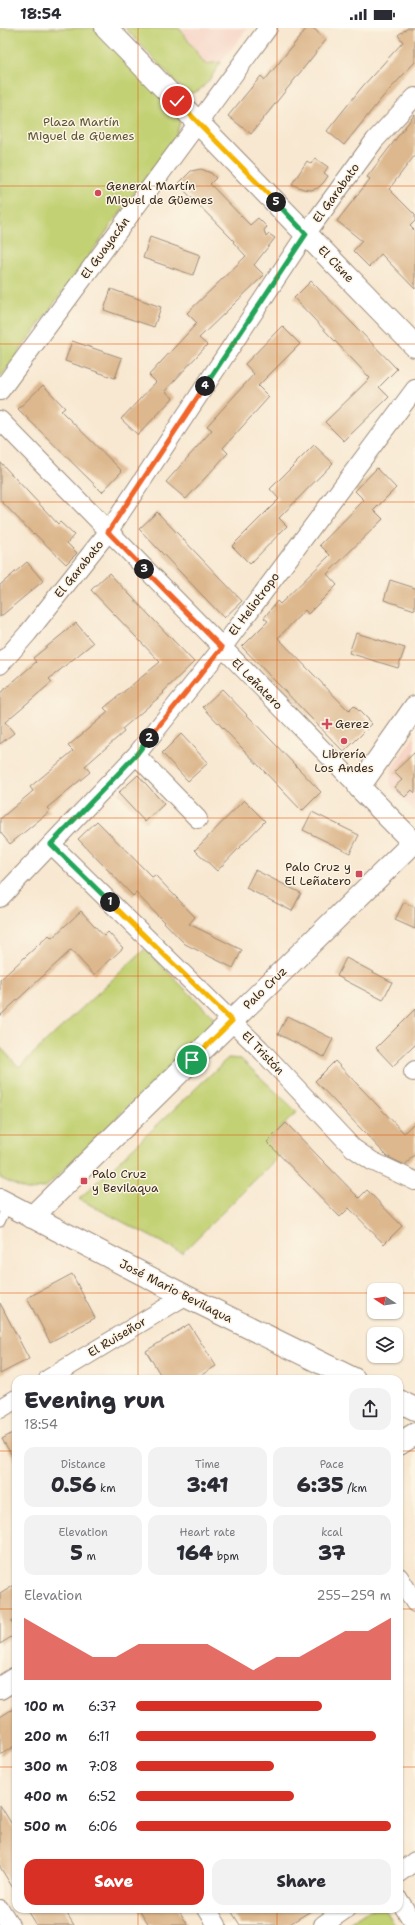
<!DOCTYPE html>
<meta charset="utf-8">
<style>
:root{--surface:#fff;--page:#f2f2f3;--text:#2b2b33;--muted:#7c7c81;--accent:#d93025}
body{margin:0;font-family:"Shantell Sans",sans-serif;background:var(--page);color:var(--text);height:100vh;display:flex;flex-direction:column;font-size:15px;white-space:nowrap}
*{box-sizing:border-box;margin:0}
p{font-size:13px;color:var(--muted)}
.icon{flex:none;width:22px;height:22px;fill:none;stroke:currentColor;stroke-width:2;stroke-linecap:round;stroke-linejoin:round}
.map{position:relative;flex:1;overflow:hidden}
.drawer{position:absolute;left:12px;top:1347px;width:391px;height:538px;display:flex;flex-direction:column;background:var(--surface);border-radius:12px;box-shadow:0 1px 3px #0004}
.drawer>*{flex:none}
.needle{width:26px;rotate:282deg}
.tools{position:absolute;left:367px;top:1255px;display:grid;gap:8px}
.tools a{display:grid;place-items:center;width:36px;height:36px;border-radius:8px;background:var(--surface);box-shadow:0 1px 3px #0004;font-size:20px}
.pin{position:absolute;display:grid;place-items:center;width:34px;height:34px;color:#fff;margin:-17px;border:2px solid #fff;border-radius:50%;box-shadow:0 1px 4px #0007}
.km{position:absolute;width:20px;height:20px;margin:-10px;border-radius:50%;background:#222;color:#fff;font-size:11px;line-height:20px;text-align:center}
.round{display:grid;place-items:center;flex:none;width:42px;height:42px;border-radius:12px;background:var(--page)}
.head{display:flex;align-items:center;justify-content:space-between;height:68px;padding:0 12px}
h1{font-size:22px;font-weight:800;line-height:30px}
.stats{display:grid;grid-template-columns:repeat(3,1fr);gap:6px;height:68px;padding:4px 12px}
.stats div{display:grid;align-content:center;border-radius:10px;background:var(--page);text-align:center}
.stats b{font-size:20px;font-weight:800}
.stats small{font-size:11px;font-weight:400}
.stats p{font-size:11px}
.chart{height:112px;padding:8px 12px}
.chart p{display:flex;justify-content:space-between}
.chart svg{width:100%;height:72px;margin-top:4px;fill:var(--accent);opacity:.7}
.primary-button{display:flex;gap:8px;margin-top:auto;padding:8px 12px}
.primary-button a{flex:1;height:46px;border-radius:12px;background:var(--accent);color:#fff;font-size:16px;font-weight:800;line-height:46px;text-align:center}
.primary-button a+a{background:var(--page);color:var(--text)}
ul{padding:0 12px;list-style:none;font-size:13px}
li{display:grid;grid-template-columns:64px 48px 1fr;align-items:center;height:30px}
li i{height:10px;border-radius:5px;background:var(--accent)}
.status{display:flex;justify-content:space-between;align-items:center;height:28px;padding:0 20px;background:var(--surface);direction:ltr}
.status svg{height:11px;fill:currentColor}
.map>svg:first-child{display:block}
.built{fill:#f6d2c4}
.green{fill:#c2d173;stroke:#7e7e48}
.building{fill:#ddb88e}
.lines{fill:none;stroke-linecap:round;stroke-linejoin:round}
.service-casing{stroke:#9a8978;stroke-width:11}
.minor-casing{stroke:#9a8978;stroke-width:20}
.tertiary-casing{stroke:#9a8978;stroke-width:24}
.service{stroke:#fff;stroke-width:9}
.minor{stroke:#fff;stroke-width:18}
.tertiary{stroke:#fff;stroke-width:22}
.split-1-casing{stroke:#fff;stroke-width:8}
.split-2-casing{stroke:#fff;stroke-width:8}
.split-3-casing{stroke:#fff;stroke-width:8}
.split-4-casing{stroke:#fff;stroke-width:8}
.split-5-casing{stroke:#fff;stroke-width:8}
.split-6-casing{stroke:#fff;stroke-width:8}
.split-1{stroke:#f5b400;stroke-width:5}
.split-2{stroke:#22a559;stroke-width:5}
.split-3{stroke:#f0652b;stroke-width:5}
.split-4{stroke:#f0652b;stroke-width:5}
.split-5{stroke:#22a559;stroke-width:5}
.split-6{stroke:#f5b400;stroke-width:5}
.grid{fill:none;stroke:#df570d;stroke-width:1;stroke-opacity:0.55}
.poi-dot{fill:#d1495b;stroke:#fcf5e5;stroke-width:1.5}
.labels{text-anchor:middle;stroke-width:3;stroke-linejoin:round;paint-order:stroke}
.park-label{font-size:12px;fill:#5d5433;stroke:#fcf5e5}
.poi-label{font-size:12px;fill:#3b2a1e;stroke:#fcf5e5;text-anchor:start}
.street-label{font-size:12px;fill:#3b2a1e;stroke:#fcf5e5}
</style>
<div class="status"><b>18:54</b><svg viewBox="0 0 49 12"><path d="M0 12V9h3v3zM5 12V6h3v6zM10 12V3h3v9zM15 12V0h3v12zM26 1h20v11H26zM47 4h2v5h-2z"/></svg></div>
<div class="map">
<svg width="415" height="1897" viewBox="0 0 415 1897">
<rect width="100%" height="100%" fill="#fcf5e5"/>
<filter id="ink" filterUnits="userSpaceOnUse"><feTurbulence type="fractalNoise" baseFrequency=".025" numOctaves="2"/><feDisplacementMap in="SourceGraphic" scale="8" xChannelSelector="R" yChannelSelector="G"/><feConvolveMatrix kernelMatrix="1 2 1 2 8 2 1 2 1" color-interpolation-filters="sRGB"/></filter>
<filter id="wash" filterUnits="userSpaceOnUse"><feTurbulence type="fractalNoise" baseFrequency=".012" numOctaves="4" result="noise"/><feDisplacementMap in="SourceGraphic" scale="16" xChannelSelector="R" yChannelSelector="G"/><feGaussianBlur stdDeviation="0.9" result="paint"/><feColorMatrix in="noise" values="0 0 0 0 0 0 0 0 0 0 0 0 0 0 0 0 0 1.4 0 .05"/><feComposite in="paint" operator="in"/></filter>
<g filter="url(#wash)">
<rect width="100%" height="100%" fill="#f8e8d1"/>
<path class="built" d="M179,0H248L221,34L205,36Z
M415,708V784L391,759L390,753L392,740Z"/>
<path class="green" d="M0,0H97L178,86L180,94L176,108L0,350Z
M125,0H179L205,36L221,34C213,45 202,70 185,64Z
M145,921L216,992L46,1159L28,1163L0,1150V1019L19,1039Z
M228,1030L241,1031L297,1084L267,1113L280,1127L182,1225L79,1171Z
M371,1881H385L395,1897H346Z"/>
<g id="blocks">
<path class="building" d="M307,0H313L326,12L251,106L228,88L261,48L265,52Z
M408,0H415V34L381,71L344,117L327,103L362,59L403,14L398,7Z
M415,86V127L389,161L415,187V193L410,198L415,203V261L381,226L369,239L353,223L362,213L337,193L370,151L367,149Z
M315,130L328,139L324,145L328,148L324,154L318,160L311,162L303,161L292,156L307,133L311,136Z
M201,141L211,145L216,150L210,156L250,197L258,190L267,199L264,202L266,209L269,206L275,210L254,237L264,247L199,310L207,317L165,363L173,370L138,407L121,391L156,354L149,347L197,295L187,285L246,228L233,214L234,213L178,156L191,143Z
M150,209L200,227L193,247L143,230Z
M311,253L397,341L379,359L389,369L344,413L325,394L370,350L294,270Z
M111,261L161,279L154,299L104,282Z
M282,298L300,316L258,358L269,369L223,420L228,425L186,471L166,454L212,402L207,398L254,346L245,336Z
M72,313L122,330L115,350L65,333Z
M43,357L65,380L61,383L122,443L102,464L18,381Z
M314,417L333,435L279,490L287,498L250,536L232,518L279,471L270,461Z
M0,434L58,496L60,494L74,507L67,515L77,525L66,536L34,505L33,506L0,472Z
M377,440L396,460L374,482L383,491L327,546L337,557L308,586L305,582L278,610L349,683L354,678L372,696L344,724L242,619L268,593L264,590L277,573L280,576L330,527L320,517L364,472L355,463Z
M157,484L242,573L224,590L139,501Z
M27,534L43,553L0,589V557Z
M109,545L194,634L163,664L164,665L122,701L124,704L85,738L90,744L47,780L50,783L10,816L0,804V791L33,763L30,759L73,723L68,718L108,684L104,680L160,634L91,562Z
M390,552L415,560V582L384,572Z
M76,595L93,615L49,651L52,654L5,694L14,705L0,716V665L36,634L33,630Z
M356,605L405,620L398,640L349,625Z
M222,661L321,764L302,783L203,679Z
M181,706L208,735L188,753L162,725Z
M415,724V765L412,762L405,769L394,759L402,752L394,744Z
M138,747L164,776L145,794L118,765Z
M244,772L265,793L217,843L195,822Z
M312,784L359,807L350,825L303,802Z
M97,793L152,849L155,847L195,889L189,896L242,922L233,940L185,916L136,865L133,868L78,811Z
M255,842L301,865L292,883L246,860Z
M404,874L415,879V901L395,892Z
M81,883L104,908L108,904L123,920L94,947L71,922L0,988V952L49,907L52,910Z
M346,930L392,954L383,972L337,948Z
M415,981V1017L393,1038L376,1020Z
M287,988L333,1011L324,1029L278,1006Z
M335,1033L404,1105L415,1094V1126L405,1137L388,1129L315,1053Z
M286,1095L359,1170L367,1162L402,1198L384,1216L349,1180L340,1189L267,1114Z
M72,1246L95,1290L50,1314L27,1270Z
M0,1275L29,1331L0,1346Z
M189,1296L216,1338L195,1351H163L146,1323Z
M16,1403V1434L2,1411Z
M16,1556V1590L11,1593L16,1600V1606L0,1616V1566Z
M16,1679V1717L0,1727V1689Z
M0,1777L16,1803V1865L0,1839Z
M26,1881H64L74,1897H36Z
M139,1881H178L188,1897H149Z
M230,1881H314L288,1897H240Z"/>
</g>
</g>
<g filter="url(#ink)">
<use href="#blocks" fill-opacity="0" stroke="#9a8978" stroke-width="1"/>
<g class="lines">
<g class="service-casing">
<path id="service" d="M0,1194L8,1176"/>
</g>
<g class="minor-casing">
<path id="minor" d="M0,363L268,0
M0,392L359,759
M0,637L28,605L108,504L306,206L375,112L415,69
M136,727L198,791
M51,816L260,1021L353,1120L372,1133L415,1153
M0,870L136,727L222,620L415,361
M413,1044L415,1042
M48,1351L185,1268
M0,1381L16,1371
M399,1549L415,1575
M399,1845L415,1833
M399,1872L415,1897
M0,1881L10,1897
M207,1881L217,1897
M323,1897L346,1881"/>
</g>
<g class="tertiary-casing">
<path id="tertiary" d="M106,0L415,318
M415,679L359,759L415,816
M0,1172L185,1268L354,1351
M32,1189L413,815
M399,1373L415,1381
M399,1416L415,1406
M0,1660L16,1650"/>
</g>
<use href="#service" class="service"/>
<use href="#minor" class="minor"/>
<use href="#tertiary" class="tertiary"/>
</g>
</g>
<g class="lines" filter="url(#ink)">
<g class="split-1-casing">
<path id="split-1" d="M110,874L232,993L192,1032"/>
</g>
<g class="split-2-casing">
<path id="split-2" d="M110,874L51,816L136,727L149,710"/>
</g>
<g class="split-3-casing">
<path id="split-3" d="M144,541L222,620L149,710"/>
</g>
<g class="split-4-casing">
<path id="split-4" d="M144,541L108,504L205,358"/>
</g>
<g class="split-5-casing">
<path id="split-5" d="M205,358L306,206L276,174"/>
</g>
<g class="split-6-casing">
<path id="split-6" d="M177,73L276,174"/>
</g>
<use href="#split-1" class="split-1"/>
<use href="#split-2" class="split-2"/>
<use href="#split-3" class="split-3"/>
<use href="#split-4" class="split-4"/>
<use href="#split-5" class="split-5"/>
<use href="#split-6" class="split-6"/>
</g>
<path class="grid" d="M138,0V1351M277,0V1351M0,158H415M0,316H415M0,474H415M0,632H415M0,790H415M0,948H415M0,1107H415M0,1265H374M396,1265H415M0,1423H16M399,1423H415M0,1581H16M399,1581H415M0,1739H16M399,1739H415M138,1881V1897M277,1881V1897"/>
<g class="poi-dot">
<circle cx="98" cy="165" r="4"/>
<path d="M325 690h4v4h4v4h-4v4h-4v-4h-4v-4h4z"/>
<circle cx="344" cy="713" r="4"/>
<rect x="355" y="842" width="8" height="8" rx="2"/>
<rect x="80" y="1149" width="8" height="8" rx="2"/>
</g>
<g class="labels">
<g class="park-label">
<text x="81" y="98">Plaza Martín<tspan x="81" dy="14">Miguel de Güemes</tspan></text>
</g>
<g class="poi-label">
<text x="106" y="162">General Martín<tspan x="106" dy="14">Miguel de Güemes</tspan></text>
<text x="335" y="700">Gerez</text>
<text x="344" y="730" text-anchor="middle">Librería<tspan x="344" dy="14">Los Andes</tspan></text>
<text x="351" y="843" text-anchor="end">Palo Cruz y<tspan x="351" dy="14">El Leñatero</tspan></text>
<text x="92" y="1150">Palo Cruz<tspan x="92" dy="14">y Bevilaqua</tspan></text>
</g>
<g class="street-label">
<text transform="translate(336 165) rotate(-54)" y="4">El Garabato</text>
<text transform="translate(105 220) rotate(-54)" y="4">El Guayacán</text>
<text transform="translate(336 236) rotate(46)" y="4">El Cisne</text>
<text transform="translate(79 541) rotate(-51)" y="4">El Garabato</text>
<text transform="translate(254 576) rotate(-53)" y="4">El Heliotropo</text>
<text transform="translate(257 656) rotate(45)" y="4">El Leñatero</text>
<text transform="translate(265 960) rotate(-44)" y="4">Palo Cruz</text>
<text transform="translate(263 1025) rotate(46)" y="4">El Tristón</text>
<text transform="translate(176 1263) rotate(27)" y="4">José Mario Bevilaqua</text>
<text transform="translate(117 1309) rotate(-31)" y="4">El Ruiseñor</text>
</g>
</g>
</svg>
<div class="tools">
<a><svg class="needle" viewBox="-14 -14 28 28"><path d="M0-13l5 13h-10z" fill="#e53935"/><path d="M0 13l5-13h-10z" fill="#7c7c81"/></svg></a>
<a><svg class="icon" aria-label="layers" viewBox="0 0 24 24"><path d="M12 4l9 5-9 5-9-5zM3 14l9 5 9-5"/></svg></a>
</div>
<div class="pin" style="left:192px;top:1032px;background:#1e9e55"><svg class="icon" aria-label="arrive" viewBox="0 0 24 24"><path d="M6 21V4h12l-3 4 3 4H6"/></svg></div>
<div class="pin" style="left:177px;top:73px;background:#d93025"><svg class="icon" aria-label="check" viewBox="0 0 24 24"><path d="M5 12l5 5 9-10"/></svg></div>
<b class="km" style="left:110px;top:874px">1</b>
<b class="km" style="left:149px;top:710px">2</b>
<b class="km" style="left:144px;top:541px">3</b>
<b class="km" style="left:205px;top:358px">4</b>
<b class="km" style="left:276px;top:174px">5</b>
<section class="drawer">
<div class="head"><div><h1>Evening run</h1><p>18:54</p></div><a class="round"><svg class="icon" aria-label="share" viewBox="0 0 24 24"><path d="M12 15V3M7 8l5-5 5 5M5 13v7h14v-7"/></svg></a></div>
<div class="stats">
<div><p>Distance</p><b>0.56<small> km</small></b></div>
<div><p>Time</p><b>3:41</b></div>
<div><p>Pace</p><b>6:35<small> /km</small></b></div>
</div>
<div class="stats">
<div><p>Elevation</p><b>5<small> m</small></b></div>
<div><p>Heart rate</p><b>164<small> bpm</small></b></div>
<div><p>kcal</p><b>37</b></div>
</div>
<div class="chart"><p><span>Elevation</span>255–259 m</p>
<svg viewBox="0 0 160 44" preserveAspectRatio="none"><path d="M0 44V6L10 14L20 22L30 30L40 30L50 22L60 22L70 22L80 22L90 30L100 38L110 30L120 30L130 22L140 14L150 14L160 6V44z"/></svg>
</div>
<ul>
<li><b>100 m</b>6:37<i style="width:73%"></i></li>
<li><b>200 m</b>6:11<i style="width:94%"></i></li>
<li><b>300 m</b>7:08<i style="width:54%"></i></li>
<li><b>400 m</b>6:52<i style="width:62%"></i></li>
<li><b>500 m</b>6:06<i style="width:100%"></i></li>
</ul>
<div class="primary-button"><a>Save</a><a>Share</a></div>
</section>
</div>
